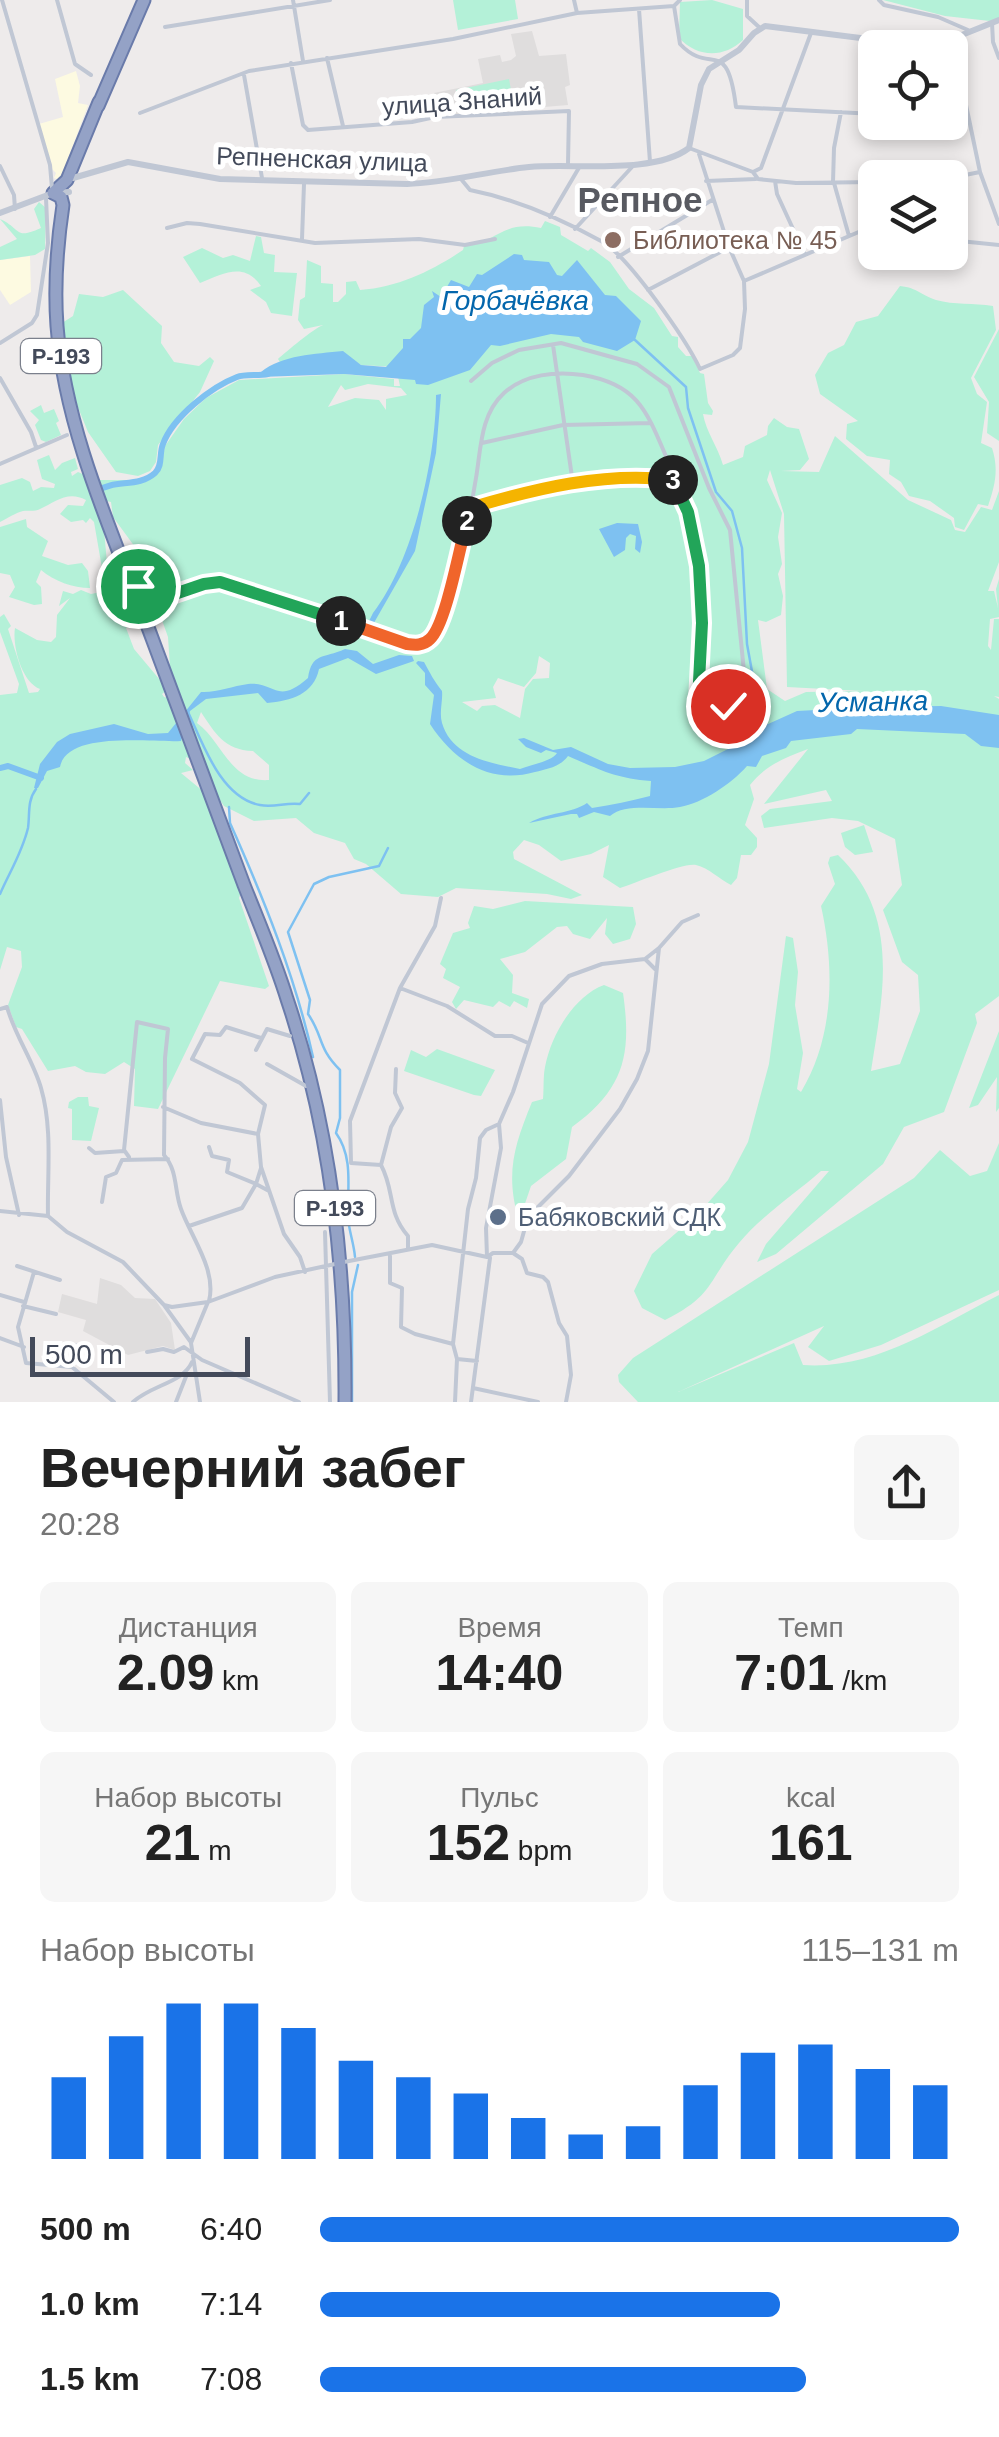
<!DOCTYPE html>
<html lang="ru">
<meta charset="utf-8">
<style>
:root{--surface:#fff;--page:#f6f6f6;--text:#222;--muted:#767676;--accent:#1a73e8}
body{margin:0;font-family:Helvetica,sans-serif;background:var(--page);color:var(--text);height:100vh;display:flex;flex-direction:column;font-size:38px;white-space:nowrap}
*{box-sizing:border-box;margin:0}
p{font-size:32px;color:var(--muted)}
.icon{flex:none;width:55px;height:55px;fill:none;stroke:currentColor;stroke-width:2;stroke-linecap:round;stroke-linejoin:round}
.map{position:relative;height:1402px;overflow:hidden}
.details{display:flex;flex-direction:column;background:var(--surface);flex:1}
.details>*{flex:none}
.fabs{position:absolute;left:858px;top:30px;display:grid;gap:20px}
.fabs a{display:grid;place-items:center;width:110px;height:110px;border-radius:15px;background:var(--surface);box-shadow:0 5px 15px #0003;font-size:50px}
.scale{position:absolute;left:30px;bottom:25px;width:220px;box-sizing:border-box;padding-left:10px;border:5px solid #434a5a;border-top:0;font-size:28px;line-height:35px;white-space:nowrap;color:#434a5a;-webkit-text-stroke:8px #fff;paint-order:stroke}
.pin{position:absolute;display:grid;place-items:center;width:85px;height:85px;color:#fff;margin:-42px;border:5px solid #fff;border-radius:50%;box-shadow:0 2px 10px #0007}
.km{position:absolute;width:50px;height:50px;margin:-25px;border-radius:50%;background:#222;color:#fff;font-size:28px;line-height:50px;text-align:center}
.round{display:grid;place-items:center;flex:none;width:105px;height:105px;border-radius:15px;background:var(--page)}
.overview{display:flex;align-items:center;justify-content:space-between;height:170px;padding:0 40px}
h1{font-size:55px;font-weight:700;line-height:75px}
.figures{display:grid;grid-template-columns:repeat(3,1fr);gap:15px;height:170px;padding:10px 40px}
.figures div{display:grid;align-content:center;border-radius:15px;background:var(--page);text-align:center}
.figures b{font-size:50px;font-weight:700}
.figures small{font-size:28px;font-weight:400}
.figures p{font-size:28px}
.chart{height:280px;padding:20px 40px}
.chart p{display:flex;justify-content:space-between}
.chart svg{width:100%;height:180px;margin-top:10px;stroke:var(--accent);stroke-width:6}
ul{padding:0 40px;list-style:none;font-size:32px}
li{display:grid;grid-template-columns:160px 120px 1fr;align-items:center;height:75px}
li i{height:25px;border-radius:12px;background:var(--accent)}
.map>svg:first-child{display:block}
.commercial{fill:#fdfae1}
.education{fill:#dfdddd}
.green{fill:#b4f1d8;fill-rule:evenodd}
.water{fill:#7ec1f1}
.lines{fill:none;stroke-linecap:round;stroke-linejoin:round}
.stream{stroke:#7ec1f1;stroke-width:2.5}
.river{stroke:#7ec1f1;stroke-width:6}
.trunk-casing{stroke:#6a7baa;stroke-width:15}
.minor{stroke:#c0c7d4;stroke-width:4}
.tertiary{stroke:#c0c7d4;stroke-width:6}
.trunk{stroke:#94a2c6;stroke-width:11}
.split-1-casing{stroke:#fff;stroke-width:20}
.split-2-casing{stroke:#fff;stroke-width:20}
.split-3-casing{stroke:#fff;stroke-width:20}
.split-4-casing{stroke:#fff;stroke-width:20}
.split-1{stroke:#22a559;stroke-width:12}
.split-2{stroke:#f0652b;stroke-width:12}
.split-3{stroke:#f5b400;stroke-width:12}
.split-4{stroke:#22a559;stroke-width:12}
.education-dot{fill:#8d6e63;stroke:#fff;stroke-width:4}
.service-dot{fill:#5c6f8a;stroke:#fff;stroke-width:4}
.labels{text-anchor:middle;stroke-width:10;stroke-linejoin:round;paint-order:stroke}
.shield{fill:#fff;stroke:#7b808c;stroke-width:2.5}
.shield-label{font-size:22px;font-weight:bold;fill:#434a5a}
.street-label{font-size:25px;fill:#434a5a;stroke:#fff}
.education-label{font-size:25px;fill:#785e54;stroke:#fff;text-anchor:start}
.service-label{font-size:25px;fill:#4e5e75;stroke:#fff;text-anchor:start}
.water-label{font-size:28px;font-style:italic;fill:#0366ac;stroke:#fff}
.district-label{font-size:35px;font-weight:bold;fill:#585a61;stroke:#fff}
</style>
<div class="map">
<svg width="999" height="1402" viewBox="0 0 999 1402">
<rect width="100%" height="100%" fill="#eeebeb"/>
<path class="commercial" d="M76,71L80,86L78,103L88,105L60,180L54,178L56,173L51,168L39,124L63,117L55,79Z
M30,256L31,292L10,305L0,290V260Z"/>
<path class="education" d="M532,31L539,56L566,54L570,85L565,87L568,105L438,116L434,93L483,83L478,59L500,55L502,62L511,60L516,56L511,34Z
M100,1278L121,1285L135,1298L155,1299L171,1323L175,1350L163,1346L128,1355L83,1331L86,1320L58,1312L62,1294L97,1304Z"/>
<path class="green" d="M453,0H515L518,19L458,30Z
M712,0L743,9V40C724,58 698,58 679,38L680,2Z
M883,0H999V22L945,16Z
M509,79L513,101L460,111L456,90Z
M39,202L46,208L45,249L35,255L0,260V247L17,239L0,219C22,229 14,240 41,228L34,209Z
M545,221L560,227L561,235L588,251L591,248L610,262L629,289L654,308L672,336L678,337V347L686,356H692L700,373L704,374L708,403L713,411L712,415L703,414C706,432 718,447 723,465L743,457L745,446L767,435L768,426L774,418L787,427L799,429L809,459L800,470L781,471L819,472L835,436L908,500L951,520L955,530L965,532L981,507L992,510L999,491V562L988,591H994L998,608L996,589L999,579V617L990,619L988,646L991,650L994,619H999V697L994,696L999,699V996L975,1014L977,1023L944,1112L904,1127L883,1164L776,1254L757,1262L766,1244L829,1171H821C795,1194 761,1216 739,1243C707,1281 715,1295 665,1320L642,1308L634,1291L652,1254L699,1213L728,1180L748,1142L769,1064L786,936L793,938L798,972L795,1005L803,1053L797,1089L801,1092C834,1037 835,969 821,906L835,884L828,863L830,857L838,855C901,915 883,994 871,1071L900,1064L920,1011L918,975L902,962L883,910L902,885L895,839L858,821L832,818L764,828L761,816L770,809L832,801L826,790L764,804L808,749C785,758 767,764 750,785L754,799L745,825L757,838V847L751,855H741L737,878L731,885C719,879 709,868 696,865C684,862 636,883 620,888L603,877L609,845L591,854L561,861L539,845L524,840L513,852L514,859L582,895L571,899L547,894L456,888L438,897L401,894L366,864L354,859L345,843L314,833L296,818L254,821L224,806L193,760L186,757L185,763L193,770L181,773L204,792L242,889L239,898L269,986L265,989L220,981L158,1109L134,1106L135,1069L124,1062L105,1074L86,1072L75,1066L48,1071L22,1029L16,1027L8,1005L22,967L21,951L7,947L0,970V695L17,693L19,684L0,632V617L4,614L11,626L8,629L29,693L38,692L40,689C22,683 12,646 15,628L37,640L51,642L56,637L57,615L70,598L59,606L63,591L73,594L81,590L91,594L106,591L94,522L90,518L86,523L83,520L71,522L60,514L68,505L83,506L86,500C68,490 55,502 40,509C34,512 28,510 23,511C17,512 6,519 0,522V485L22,478L30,482L33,491L41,487L54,488L55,484L42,479L37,460L49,455L55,470L62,463L75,458L78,469L71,472L72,476L78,472L85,475L95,495L104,494L99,480H135L156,474L161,466L165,446L184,419L206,398L239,380L344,374L394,379V386H400L396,367L361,365L345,355L280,362L278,359C287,351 313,329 323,325L304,329L298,320L300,300L305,297L307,260L321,266V283L333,284V302H338L346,294V282L356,281L360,290C400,287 433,270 463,250L464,246C497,243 502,220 541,228ZM368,384L401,388L407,395L386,399V410L379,400L355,398L328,407L341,385L345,390ZM770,470L784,514L787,687L863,691L806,692L785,701L767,689L758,620L766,622L781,615L783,596L778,574L782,564L778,537L782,513L767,480ZM106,501L111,502L113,517L135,547L154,599L177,592L178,596L157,606L168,637L171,682L179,691L170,698L164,697L162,694L167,690L165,686L134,649L126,628L130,626L107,563L103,519L98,504ZM539,656L550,663L549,678L533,679L525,689L520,718L495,705L482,706L477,711L462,702L496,698L493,687L498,678L524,687L536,673ZM201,712C215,733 224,750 253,751L269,765V780C230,783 223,742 197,723Z
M256,236L261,237L264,253L275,255L274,272L297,273L292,316L271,313L266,302L250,290L261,286C244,261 223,274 200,283L183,257L202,248L223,258L233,255L250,261Z
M900,286C918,288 921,295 936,300C954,305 974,303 993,306L996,330L971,378L977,394L987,402L981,443L992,448C999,469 995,486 988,506L978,504L964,530L955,527L954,518L930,501L909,496L901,482L889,474L890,460L867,456L846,439L847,424L858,421L820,394L815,375L828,353L844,345L856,322L878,316Z
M123,290L162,326L161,343L174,362L199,366L210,357L214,361L200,392L158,445L156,462L150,471L138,476L116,472L88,432L73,395L62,323L73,316L79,294L103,297Z
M999,329V441L987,433L989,402L974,377Z
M41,405L44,413L54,409L59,421L56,423L61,435L46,442L41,440L35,425L39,420L30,411Z
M26,519L27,527L48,541L42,556L68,565L82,563L88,571L90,588C73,588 54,581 41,570L36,582L41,587L42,604L34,605L9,597L15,587L10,575L0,573V527Z
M864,825L873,852L855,855L845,847L841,833Z
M525,901L633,907L636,924L630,939L613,944L605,934L607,918L590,939L573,934L567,926L557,927L525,952L500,959L513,975L512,993L529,999L527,1008L514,1001L510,1007L499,1001L493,1007L464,1000L456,1009L452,1002L460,987L443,978L446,969L440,964L453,933L470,928L468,923L474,906L493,909Z
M604,985L623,993C632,1055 624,1089 572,1127L566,1159L531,1186L519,1221C505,1174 514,1146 532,1102L543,1099C544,1089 543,1077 545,1067C551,1035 574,996 604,985Z
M999,1031V1108L996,1112L997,1077L978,1105L969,1108Z
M437,1049L495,1070L481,1096L474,1095L404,1071L411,1050L426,1057Z
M78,1097H88L89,1106L99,1108L91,1141L72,1140V1109L68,1108L69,1102Z
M999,1143V1290L881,1345L829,1361L808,1347L824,1326L678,1392L794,1343L803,1365C875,1370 936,1327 999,1295V1402H638L619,1382L618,1375L633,1358L914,1178L940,1150L970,1176L987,1171Z"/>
<path class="water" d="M514,254L522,255L524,260L549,262L557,275L562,276L577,260L605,295L616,296L641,321L635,340L617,351L583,342L579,337L551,334L500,346L491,345L470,370L428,385L416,384L415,380L344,374L260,377L261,372C282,355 315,354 343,351L361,365L386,367L403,348V339H410L421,328L424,305L434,297L432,291L441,297L451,280L469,287L477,274L482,275Z
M441,394L436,453L415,551L371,628L368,623L373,613C414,560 436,456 436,395Z
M617,523L638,524L642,542L640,553L635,549L636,536L630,534L626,538L625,550L614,557L599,529Z
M345,649L357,651L373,664L399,655L412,656L414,661L376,674L348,658L319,669C314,694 291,701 267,703L258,693L206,699L190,711L181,741C154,743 67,730 60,767L47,771L38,788H34L40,764L57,742L70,734L114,724L148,734L168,733L201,692C216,693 232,686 248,684C275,681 276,706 308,678C312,652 323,659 345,649Z
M418,661L424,662C430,673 434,681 442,691C443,701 439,712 442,723C452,757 490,763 520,769C532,764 551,762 557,753L546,750L541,753L526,747L518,739L524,738L553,750L571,747L608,764L630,768L675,767L704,761L744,741L747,718L757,729L797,711L872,707L941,706L999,715V748L981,746L965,734L857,729L851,734L791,741L786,748L762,756L756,767L747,766C731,784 703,803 680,807C659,811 626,802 610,816L594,812L579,818L577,814H571L529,823C548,812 571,814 587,803L592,808C612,805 631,801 650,796L651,781C614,778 601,770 568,756C560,767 547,769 535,772C490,785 454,761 430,724L434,695L425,685V673L416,663Z"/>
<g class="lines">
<path class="stream" d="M635,340L686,387L688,408L716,492L732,511L742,548L747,644L755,688L760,701L758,709L748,721L762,726
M188,712C203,744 221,798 260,805C274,808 286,802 300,804L309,793
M229,807L230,823C264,899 295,976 313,1057
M0,894C10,871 22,853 28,828C30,814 27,801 36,789
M355,1257C354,1244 349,1231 348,1218C347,1189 354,1158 336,1133L340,1118V1070C317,1047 324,1037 308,1014L310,1000L288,932L314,884L329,877L379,866L388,848
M352,1402V1292L358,1265"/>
<path class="river" d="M97,491C115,479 138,488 155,473C163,466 159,453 163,444C173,417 211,387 237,377C245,374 258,376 268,374
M0,768L8,766L41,778"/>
<g class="trunk-casing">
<path id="trunk" d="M99,102L67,180L53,193L61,197L63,205C57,245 54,285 57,326C65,430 112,532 149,630C181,715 212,800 244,885C259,923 275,960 287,999C331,1130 346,1265 345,1402
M98,106L144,0"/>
</g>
<path class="minor" d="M2,0L50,165L52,188
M57,0L75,64L91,75
M293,0L303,61
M574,0L577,13
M747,0V16L760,28
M879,0L884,5L938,17L968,30
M674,6L680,44C711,77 727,34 736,107L875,114
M639,9L650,162
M992,23L993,42L999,58
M165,27L330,0
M952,38L980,172L999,224
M327,58L343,126
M291,63L303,125L308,130L412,122L435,117L569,111L568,164
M244,75L262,178
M950,107L964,105
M140,113L249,71L453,39L577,13L674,6L680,0
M689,148L753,172L758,179L796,183L875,182
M0,166L14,195L15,209
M753,172L761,168L811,33
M950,178L980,172
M461,179L470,190C515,199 561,219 601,241C627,254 687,341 700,369L733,355L740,348L745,309L744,281L729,247L699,154
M706,181L756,179
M775,181L777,194L805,255
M833,182L834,148L841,112
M834,183L849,236
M550,217L580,166
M167,228L187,223L200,224L315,243L419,239L465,245L495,239
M575,229L632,167
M302,239L304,184
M950,240L999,245
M618,257L712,200
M744,281L875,225
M648,290L728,248
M0,343L32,323L37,315L48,243L46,198
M553,345L573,484
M0,378L31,432L36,447
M471,381L492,363L519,350L561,343L637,364L669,387L709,488L730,530L746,692L728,705L702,707
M482,443L563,425L650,423
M0,464L67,435
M471,507L573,484L676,481
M138,586L148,599L154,601L204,584L223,582L402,643H424C447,628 471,509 476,478C481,449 480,415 504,393C525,374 556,371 583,375C636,384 646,409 665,454C704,547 705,609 697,708L701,709L698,696
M153,625L152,610L159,603
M645,959L659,948
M400,988L447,1006L495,1036H512L528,1043
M0,1009L7,1007C15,1036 33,1060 41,1088C53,1129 47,1175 48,1216
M261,1038L226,1027L220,1035L205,1034L192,1059L240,1083L265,1105L258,1134L261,1167L284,1234L300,1257L305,1272
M256,1050L267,1029L290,1036
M267,1064L306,1086
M0,1100L6,1157L19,1215
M163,1107L201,1123L258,1134
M209,1147L212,1156L229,1160L227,1172L256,1184L261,1168
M89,1148L95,1153L124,1151
M129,1157L124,1150L137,1022L168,1029L165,1058L164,1155C178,1171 174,1190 181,1209C191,1237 217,1270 209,1301
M381,1165L391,1127L402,1108L395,1093L396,1069
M102,1202L106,1177L116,1173L122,1160L168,1159
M0,1211L48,1216L67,1232L123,1262L164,1305L172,1307L208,1302L275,1277L335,1264
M189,1226L242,1208L256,1184L269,1191
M325,1232L330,1402
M408,1248V1236C387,1212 395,1191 381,1165L351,1163L350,1121L400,988L435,926L441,898
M513,1253L521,1242L528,1217L569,1176L620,1109L637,1079L648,1051L659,948L682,922L698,915
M513,1253L522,1259L527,1273L543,1277L548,1282L559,1323L567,1336L571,1375L566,1402
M390,1256V1283L402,1288L401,1327L415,1334L453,1344
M487,1257L486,1228L501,1148L499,1124L513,1092L542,1004L569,976L602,964L645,959L655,969
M344,1262L432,1245L487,1257L493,1253H513
M17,1266L60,1280
M34,1272L18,1327L26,1363L72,1367L114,1402
M0,1295L24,1302
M164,1305L190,1341
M23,1306L56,1314
M0,1338L24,1347
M147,1352L163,1349L174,1352L184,1347L202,1360L299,1402
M457,1359L477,1361
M72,1367L71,1347L83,1344
M473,1388L538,1402
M133,1402C151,1385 183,1383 192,1362
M176,1402L187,1374
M200,1402L191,1343L208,1302
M455,1402L457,1359L453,1344L468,1209L476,1178L480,1138L486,1130L499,1124
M471,1402L490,1258"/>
<path class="tertiary" d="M73,178L128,162L220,179L407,184C448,183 488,171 529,167C573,163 654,175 689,148L701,85L709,69L739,50L754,33L765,26L932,47L999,20
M0,213L53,193L69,192"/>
<use href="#trunk" class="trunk"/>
</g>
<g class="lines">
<g class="split-1-casing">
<path id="split-1" d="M138,586L149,600L154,601L204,584L220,582L341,621"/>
</g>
<g class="split-2-casing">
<path id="split-2" d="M341,621L407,644C415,645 423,646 430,639C446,625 460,545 467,521"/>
</g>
<g class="split-3-casing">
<path id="split-3" d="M467,521L470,508C534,489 606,471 673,480"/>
</g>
<g class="split-4-casing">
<path id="split-4" d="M673,480L688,512L699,566L702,623L698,701L702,708L728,706"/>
</g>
<use href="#split-1" class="split-1"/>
<use href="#split-2" class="split-2"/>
<use href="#split-3" class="split-3"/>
<use href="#split-4" class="split-4"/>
</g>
<circle class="education-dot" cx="613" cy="240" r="10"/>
<circle class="service-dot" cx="498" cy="1217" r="10"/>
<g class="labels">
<g class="shield">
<rect x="21" y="339" width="80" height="34" rx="8"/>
<rect x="295" y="1191" width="80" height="34" rx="8"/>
</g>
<g class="shield-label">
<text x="61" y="364">Р-193</text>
<text x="335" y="1216">Р-193</text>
</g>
<g class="street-label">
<text transform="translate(462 101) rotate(-4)" y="9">улица Знаний</text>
<text transform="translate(322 159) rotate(2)" y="9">Репненская улица</text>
</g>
<g class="education-label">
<text x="633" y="249">Библиотека № 45</text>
</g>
<g class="service-label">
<text x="518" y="1226">Бабяковский СДК</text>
</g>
<g class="water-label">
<text x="515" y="310">Горбачёвка</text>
<text transform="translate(873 701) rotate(-1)" y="10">Усманка</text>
</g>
<g class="district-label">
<text x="640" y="212">Репное</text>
</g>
</g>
</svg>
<div class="fabs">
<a><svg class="icon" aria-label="locate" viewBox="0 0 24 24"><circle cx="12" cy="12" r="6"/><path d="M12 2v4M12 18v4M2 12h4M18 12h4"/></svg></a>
<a><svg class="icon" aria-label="layers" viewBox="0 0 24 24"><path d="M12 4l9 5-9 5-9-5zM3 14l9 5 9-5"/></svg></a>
</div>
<div class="scale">500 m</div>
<div class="pin" style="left:138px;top:586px;background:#1e9e55"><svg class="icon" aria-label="arrive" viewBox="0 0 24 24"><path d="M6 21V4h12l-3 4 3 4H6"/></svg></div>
<div class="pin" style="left:728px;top:706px;background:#d93025"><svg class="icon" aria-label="check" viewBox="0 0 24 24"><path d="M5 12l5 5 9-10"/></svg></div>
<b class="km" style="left:341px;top:621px">1</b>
<b class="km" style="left:467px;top:521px">2</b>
<b class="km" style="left:673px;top:480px">3</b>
</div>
<section class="details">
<div class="overview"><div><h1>Вечерний забег</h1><p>20:28</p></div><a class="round"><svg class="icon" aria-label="share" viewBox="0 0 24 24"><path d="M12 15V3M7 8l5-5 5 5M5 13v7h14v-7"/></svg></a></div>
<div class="figures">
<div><p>Дистанция</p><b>2.09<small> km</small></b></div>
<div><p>Время</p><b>14:40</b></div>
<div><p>Темп</p><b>7:01<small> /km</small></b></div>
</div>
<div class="figures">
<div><p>Набор высоты</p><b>21<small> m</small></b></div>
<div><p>Пульс</p><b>152<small> bpm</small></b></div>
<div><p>kcal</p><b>161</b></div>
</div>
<div class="chart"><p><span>Набор высоты</span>115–131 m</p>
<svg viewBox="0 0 160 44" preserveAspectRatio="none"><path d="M5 44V24M15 44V14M25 44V6M35 44V6M45 44V12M55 44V20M65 44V24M75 44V28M85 44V34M95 44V38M105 44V36M115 44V26M125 44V18M135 44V16M145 44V22M155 44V26"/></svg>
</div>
<ul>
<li><b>500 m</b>6:40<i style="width:100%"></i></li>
<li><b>1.0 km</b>7:14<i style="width:72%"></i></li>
<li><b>1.5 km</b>7:08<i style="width:76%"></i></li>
</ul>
</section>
